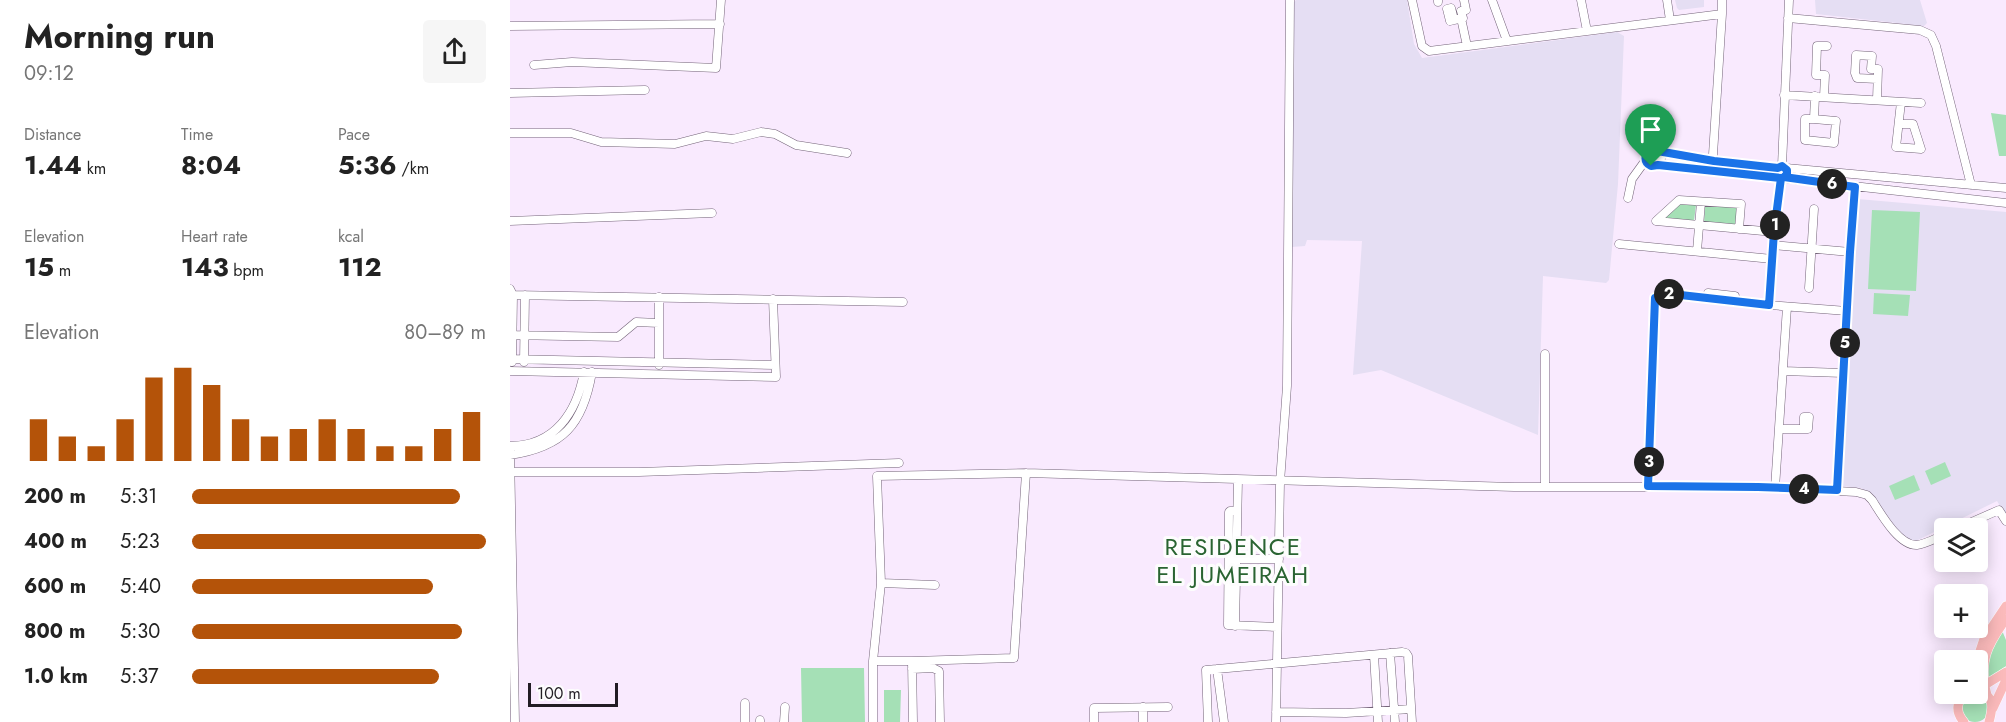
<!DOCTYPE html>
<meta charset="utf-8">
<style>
:root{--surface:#fff;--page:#f6f6f6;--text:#222;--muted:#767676;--accent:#b45309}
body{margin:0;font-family:Jost,sans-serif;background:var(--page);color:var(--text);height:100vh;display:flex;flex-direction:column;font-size:22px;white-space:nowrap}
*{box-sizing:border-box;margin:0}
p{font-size:20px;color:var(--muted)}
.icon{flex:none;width:33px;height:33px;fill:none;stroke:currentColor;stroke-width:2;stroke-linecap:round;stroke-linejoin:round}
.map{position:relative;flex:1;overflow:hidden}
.details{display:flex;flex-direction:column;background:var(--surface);width:510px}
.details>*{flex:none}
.tools{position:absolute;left:1424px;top:518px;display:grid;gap:12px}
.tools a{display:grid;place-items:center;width:54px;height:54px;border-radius:6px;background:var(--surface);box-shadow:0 3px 15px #0003;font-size:30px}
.scale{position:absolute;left:18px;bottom:15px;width:90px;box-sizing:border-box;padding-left:6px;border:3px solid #221c24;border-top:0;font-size:16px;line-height:21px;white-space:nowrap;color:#221c24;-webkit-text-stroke:4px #fdfdfd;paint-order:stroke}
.pin{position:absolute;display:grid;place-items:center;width:51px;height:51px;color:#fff;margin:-62px -26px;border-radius:50% 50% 50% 0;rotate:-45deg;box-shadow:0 0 6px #0007}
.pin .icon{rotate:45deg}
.km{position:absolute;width:30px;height:30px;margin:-15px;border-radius:50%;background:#222;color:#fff;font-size:16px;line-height:30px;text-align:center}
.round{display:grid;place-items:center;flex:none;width:63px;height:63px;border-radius:6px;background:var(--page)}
.overview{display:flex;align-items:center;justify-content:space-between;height:102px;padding:0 24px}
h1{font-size:33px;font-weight:700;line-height:45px}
.figures{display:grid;grid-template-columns:repeat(3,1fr);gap:9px;height:102px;padding:6px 24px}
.figures div{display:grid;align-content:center}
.figures b{font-size:26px;font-weight:700}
.figures small{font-size:16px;font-weight:400}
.figures p{font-size:16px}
.chart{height:168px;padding:12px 24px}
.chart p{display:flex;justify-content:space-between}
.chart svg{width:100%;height:108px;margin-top:6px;stroke:var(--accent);stroke-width:6}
ul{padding:0 24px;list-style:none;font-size:20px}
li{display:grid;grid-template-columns:96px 72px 1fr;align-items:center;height:45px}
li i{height:15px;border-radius:8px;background:var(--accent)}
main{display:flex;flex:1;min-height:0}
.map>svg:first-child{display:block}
.education{fill:#e5def3}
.green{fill:#a5e0b6}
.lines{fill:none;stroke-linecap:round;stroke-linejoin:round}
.minor-casing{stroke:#746479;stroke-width:9}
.major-casing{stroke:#fff;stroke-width:10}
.minor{stroke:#fff;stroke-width:8}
.major{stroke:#fbbabb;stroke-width:9}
.route-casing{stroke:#fff;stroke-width:12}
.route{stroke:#1a73e8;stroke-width:8}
.labels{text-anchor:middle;stroke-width:6;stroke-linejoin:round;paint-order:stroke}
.quarter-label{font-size:24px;letter-spacing:1.5px;fill:#2a6432;stroke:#fdfdfd}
</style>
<main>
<section class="details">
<div class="overview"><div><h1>Morning run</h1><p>09:12</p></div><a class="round"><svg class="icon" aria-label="share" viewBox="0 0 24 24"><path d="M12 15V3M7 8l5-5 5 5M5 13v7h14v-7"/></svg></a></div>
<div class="figures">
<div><p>Distance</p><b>1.44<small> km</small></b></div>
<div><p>Time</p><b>8:04</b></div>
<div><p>Pace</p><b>5:36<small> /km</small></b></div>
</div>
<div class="figures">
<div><p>Elevation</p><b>15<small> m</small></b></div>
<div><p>Heart rate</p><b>143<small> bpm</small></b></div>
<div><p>kcal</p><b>112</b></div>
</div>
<div class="chart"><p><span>Elevation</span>80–89 m</p>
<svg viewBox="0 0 160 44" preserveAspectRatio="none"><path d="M5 44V27M15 44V34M25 44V38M35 44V27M45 44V10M55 44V6M65 44V13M75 44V27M85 44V34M95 44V31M105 44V27M115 44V31M125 44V38M135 44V38M145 44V31M155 44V24"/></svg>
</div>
<ul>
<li><b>200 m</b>5:31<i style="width:91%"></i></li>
<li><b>400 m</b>5:23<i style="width:100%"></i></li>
<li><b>600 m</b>5:40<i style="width:82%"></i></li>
<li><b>800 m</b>5:30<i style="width:92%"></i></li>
<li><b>1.0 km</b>5:37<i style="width:84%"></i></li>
</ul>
</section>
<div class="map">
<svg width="1496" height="722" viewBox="0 0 1496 722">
<rect width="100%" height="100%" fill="#f9eafe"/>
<path class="education" d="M786,0H897L904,44L912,58L1107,32L1114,36L1108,184L1099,280L1096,283L1033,276L1028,435L871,370L843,375L852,241L797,240L795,246L782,247L781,124L783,3Z
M1165,0H1194V7L1169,10L1167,8Z
M1305,0H1410L1417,23L1414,26L1306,14Z
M1348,199L1496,212V516L1487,501L1406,541L1398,540L1392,536L1362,495L1351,488L1331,486Z"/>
<path class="green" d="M1481,113L1496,115V156H1489Z
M1171,203L1186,205L1184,221L1155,218Z
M1195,205L1228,208L1226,225L1194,223Z
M1362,210L1410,212L1406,291L1358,289Z
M1364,293L1400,295L1398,316L1363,314Z
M1435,462L1441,476L1421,485L1415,471Z
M1404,475L1410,490L1385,500L1379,486Z
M1491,628L1496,640V666L1478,679V657Z
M291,668H354L355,722H292Z
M374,690H391L390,722H374Z
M1451 708a14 14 0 1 1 28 0a14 14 0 1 1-28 0Z"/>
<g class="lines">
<g class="minor-casing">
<path id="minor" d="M902,0L912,46L919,51L1212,14V0
M928,0V2
M982,0L997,41
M1071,0L1077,31
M1157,0L1160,20
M951,18L957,46
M1278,18L1410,30L1421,35L1426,46L1461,185
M944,20L941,8L937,9L940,21C944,20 948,19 953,18L951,11L956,10L954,0
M0,26L210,24
M24,65L62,62L206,68L211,0
M0,93L135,90
M1274,95L1411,103
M1314,97L1315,75H1306L1307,46H1317
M1367,100L1368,69H1361L1362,56L1346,55L1345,73L1347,78L1367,79
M1304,119L1326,121L1324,143L1295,140V119H1304L1305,96
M1389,124H1403L1411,149L1386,147L1391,102
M0,133H61L91,142L165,144L196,136L223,139L251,132L265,134L286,145L337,153
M1135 158a8 8 0 1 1 16 0a8 8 0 1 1-16 0Z
M1149,152L1204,161L1268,168
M1148,165L1267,176
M1272,166L1279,0
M1276,168L1496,188
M1202,170L1212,14
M1274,177L1277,174V170L1274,167L1270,166L1266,169V174L1271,178L1496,203
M1271,178L1264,232L1259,305L1337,311
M1118,198L1122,179L1135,161
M0,221L202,213
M1229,229L1231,204L1169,200L1146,221L1264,232
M1109,244L1262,259
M1263,245L1340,252
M1187,251L1191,202
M1299,288L1304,209
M0,289L3,295L393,302
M0,295H3L2,362
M149,297V365
M1198,297V293L1225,296V301
M0,335L108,337L126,322L149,323
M1035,354V487
M0,359L265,365
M14,362L15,295
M0,371L266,377L263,299
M1273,371L1333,373
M1269,429H1298L1299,417H1294V429
M0,446C45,446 67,412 74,372
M0,451L5,722
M0,455C53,447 73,425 82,372
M0,472H129L389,463
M1138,486L1145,298H1149L1153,293L1259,305
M1265,488L1277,307
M1327,490L1340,252L1345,187
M727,511H720L719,512L718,625L767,627
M1448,528L1489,510L1496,521
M726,559H769
M371,583L425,585
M725,626L728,480
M880,653L885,722
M864,655L868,722
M363,661V722
M402,661L504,658L516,473
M402,669L423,668L429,671L430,722
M707,669L714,722
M766,712L836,713L901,709
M250,720V722
M235,722V703
M274,722L275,707
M403,722L402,661H363L371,583L367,476L516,473L1004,487H1248L1346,492L1357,495L1362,500C1371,514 1389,546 1407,545C1416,544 1426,538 1434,535
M584,722V708L658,707
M633,722V707
M698,722L696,670L892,652L896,653L898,656L902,722
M766,722L770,482L777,386L780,0"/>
</g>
<g class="major-casing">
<path id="major" d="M1467,660L1474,639L1496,606
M1470,688L1496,672
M1467,691C1485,695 1483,708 1479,722
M1477,695C1468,662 1477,645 1496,619
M1483,708L1496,680
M1454,722C1445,712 1446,701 1456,693"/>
</g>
<use href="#minor" class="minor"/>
<use href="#major" class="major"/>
</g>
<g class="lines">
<g class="route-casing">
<path id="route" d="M1142,150L1204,161L1268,168L1272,166L1277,170V174L1274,177L1345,187L1340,252L1327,490L1248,487L1138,486L1145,298H1149L1153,293L1259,305L1264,232L1271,178L1148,165L1141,166C1133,162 1134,153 1142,150Z"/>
</g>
<use href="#route" class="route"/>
</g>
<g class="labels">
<g class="quarter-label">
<text x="723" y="555">RESIDENCE<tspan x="723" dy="28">EL JUMEIRAH</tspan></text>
</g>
</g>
</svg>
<div class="tools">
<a><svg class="icon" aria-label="layers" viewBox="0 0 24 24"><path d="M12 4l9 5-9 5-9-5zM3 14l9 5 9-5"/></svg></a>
<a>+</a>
<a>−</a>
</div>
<div class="scale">100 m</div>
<div class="pin" style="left:1141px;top:166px;background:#1e9e55"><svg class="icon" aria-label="arrive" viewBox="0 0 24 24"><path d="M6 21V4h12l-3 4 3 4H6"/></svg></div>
<b class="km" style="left:1265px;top:225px">1</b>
<b class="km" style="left:1159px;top:294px">2</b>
<b class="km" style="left:1139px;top:462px">3</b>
<b class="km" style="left:1294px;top:489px">4</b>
<b class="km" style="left:1335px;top:343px">5</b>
<b class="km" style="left:1322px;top:184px">6</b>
</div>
</main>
